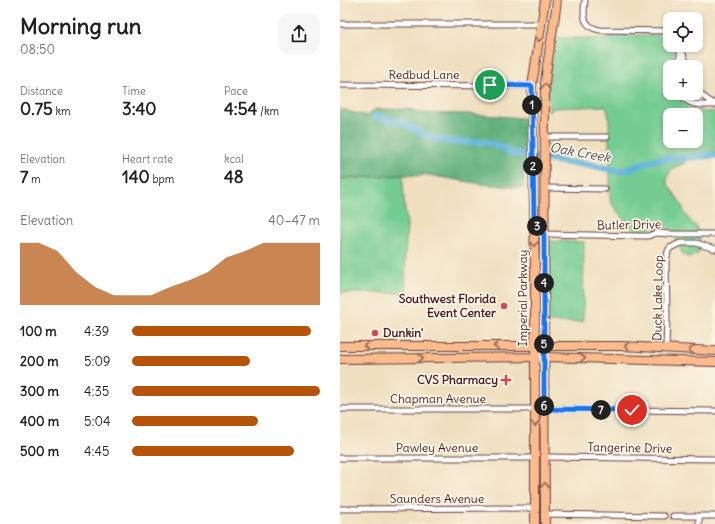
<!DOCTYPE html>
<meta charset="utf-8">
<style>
:root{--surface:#fff;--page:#f6f6f6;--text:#202124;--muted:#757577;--accent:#b45309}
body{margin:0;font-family:Delius,sans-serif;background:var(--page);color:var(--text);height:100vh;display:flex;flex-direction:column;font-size:15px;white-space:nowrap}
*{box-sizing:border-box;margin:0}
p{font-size:13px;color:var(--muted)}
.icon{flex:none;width:22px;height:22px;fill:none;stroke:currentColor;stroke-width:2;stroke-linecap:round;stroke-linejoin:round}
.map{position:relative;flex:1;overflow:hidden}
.details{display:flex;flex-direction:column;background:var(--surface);width:340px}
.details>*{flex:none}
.controls{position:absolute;left:323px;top:12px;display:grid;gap:8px}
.controls a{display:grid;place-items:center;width:40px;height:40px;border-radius:8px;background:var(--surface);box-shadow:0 2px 6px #0003;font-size:20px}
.pin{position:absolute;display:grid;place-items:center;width:34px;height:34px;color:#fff;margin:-17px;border:2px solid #fff;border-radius:50%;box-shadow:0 1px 4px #0007}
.km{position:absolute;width:20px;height:20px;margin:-10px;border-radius:50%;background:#222;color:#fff;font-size:11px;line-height:20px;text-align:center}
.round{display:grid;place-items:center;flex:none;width:42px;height:42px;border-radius:12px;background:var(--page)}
.overview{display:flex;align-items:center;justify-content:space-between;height:68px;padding:0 20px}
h1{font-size:22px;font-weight:700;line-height:30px}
.figures{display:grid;grid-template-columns:repeat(3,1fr);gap:6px;height:68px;padding:4px 20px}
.figures div{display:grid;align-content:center}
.figures b{font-size:17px;font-weight:700}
.figures small{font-size:11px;font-weight:400}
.figures p{font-size:11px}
.chart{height:112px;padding:8px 20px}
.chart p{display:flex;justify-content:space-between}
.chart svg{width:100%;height:72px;margin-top:4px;fill:var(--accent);opacity:.7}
ul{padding:0 20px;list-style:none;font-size:13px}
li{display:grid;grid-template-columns:64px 48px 1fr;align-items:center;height:30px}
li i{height:10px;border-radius:5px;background:var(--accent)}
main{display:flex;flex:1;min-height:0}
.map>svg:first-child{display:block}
.green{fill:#74cc92;stroke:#5f765e;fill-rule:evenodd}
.forest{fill:#5fb07c;stroke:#546854}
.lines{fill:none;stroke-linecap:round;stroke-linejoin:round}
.river{stroke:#5eb3da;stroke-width:7}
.minor-casing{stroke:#633c41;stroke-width:7}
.primary-casing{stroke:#633c41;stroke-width:10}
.minor{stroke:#fff;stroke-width:5}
.primary{stroke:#fbbb8d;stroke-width:8}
.oneway{stroke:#9a6557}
.route-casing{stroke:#fff;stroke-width:8}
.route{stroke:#1a73e8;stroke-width:5}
.poi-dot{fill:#d1495b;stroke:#fcf5e5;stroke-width:1.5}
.labels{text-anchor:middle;stroke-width:3.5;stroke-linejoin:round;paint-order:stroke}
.street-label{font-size:12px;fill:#4a1f2b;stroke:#fcf5e5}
.poi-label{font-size:12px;font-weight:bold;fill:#4a1f2b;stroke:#fcf5e5;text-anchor:end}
.water-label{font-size:13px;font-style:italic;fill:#515368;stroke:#fcf5e5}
</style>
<main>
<section class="details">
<div class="overview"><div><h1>Morning run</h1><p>08:50</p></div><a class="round"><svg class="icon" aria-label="share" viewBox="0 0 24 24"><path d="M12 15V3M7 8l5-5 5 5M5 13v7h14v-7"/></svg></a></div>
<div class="figures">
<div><p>Distance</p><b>0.75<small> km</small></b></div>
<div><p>Time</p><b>3:40</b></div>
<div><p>Pace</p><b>4:54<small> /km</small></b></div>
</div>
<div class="figures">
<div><p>Elevation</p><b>7<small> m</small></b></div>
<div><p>Heart rate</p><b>140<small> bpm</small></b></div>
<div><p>kcal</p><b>48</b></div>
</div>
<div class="chart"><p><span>Elevation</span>40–47 m</p>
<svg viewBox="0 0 160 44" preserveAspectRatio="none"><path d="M0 44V6L10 6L20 11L30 24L40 33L50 38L60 38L70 38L80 33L90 29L100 24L110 15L120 11L130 6L140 6L150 6L160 6V44z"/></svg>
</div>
<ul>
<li><b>100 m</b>4:39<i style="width:95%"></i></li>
<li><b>200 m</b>5:09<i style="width:63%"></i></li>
<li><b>300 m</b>4:35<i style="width:100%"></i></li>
<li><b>400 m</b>5:04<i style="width:67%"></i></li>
<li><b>500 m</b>4:45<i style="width:86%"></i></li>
</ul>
</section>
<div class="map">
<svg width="375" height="524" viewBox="0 0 375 524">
<rect width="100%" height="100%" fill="#fcf5e5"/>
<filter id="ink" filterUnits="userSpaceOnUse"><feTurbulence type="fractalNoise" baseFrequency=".025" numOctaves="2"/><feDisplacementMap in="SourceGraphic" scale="8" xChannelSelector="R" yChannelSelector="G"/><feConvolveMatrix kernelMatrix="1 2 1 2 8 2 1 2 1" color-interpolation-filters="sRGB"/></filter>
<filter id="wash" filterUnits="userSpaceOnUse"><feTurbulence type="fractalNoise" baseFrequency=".012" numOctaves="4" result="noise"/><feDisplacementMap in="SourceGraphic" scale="16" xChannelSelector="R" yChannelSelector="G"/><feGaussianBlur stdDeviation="0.9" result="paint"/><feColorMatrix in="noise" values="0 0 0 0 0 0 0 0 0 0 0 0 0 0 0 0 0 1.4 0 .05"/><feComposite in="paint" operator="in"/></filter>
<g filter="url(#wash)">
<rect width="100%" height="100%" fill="#efdfbf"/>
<path class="green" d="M275,35H323L330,39V45H333L334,47V67H330V93H337L341,100L352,111L375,112V155L353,156L347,159L343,164L336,166L331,170L327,177V183L342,205L344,212L351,222L356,226L360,239L359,252L353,256L347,257L342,253L333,234L329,228L316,226L303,232H297C287,224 276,211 270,201V154C267,138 272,121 266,106L214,108L209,113L208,90L211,62L216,37L255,39ZM330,115H356V141H330Z
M63,175L64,201L67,225L65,255L66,293H0V179Z
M207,241L244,242L243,322H206Z"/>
<path class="forest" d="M0,109L27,116L36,109H69L82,113L132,114L184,118V188L140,184L82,174V176L63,175L0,179Z"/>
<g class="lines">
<path class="river" d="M34,116L62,123L93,139L119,142H145L161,147L168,152L229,163L246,164L278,171L290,169L302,164L317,159L329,158H343L375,155"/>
</g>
</g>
<g filter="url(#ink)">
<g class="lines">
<g class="minor-casing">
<path id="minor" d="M245,0C243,14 242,27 260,30L330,31
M0,24H201
M340,46L348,67
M340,67V50
M0,85L192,86
M356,88C361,96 367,100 375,104
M341,93C347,107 362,105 375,105
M205,137H267
M205,188L265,189
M204,234L299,236H308L316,233L330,234H375
M326,348L327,317L326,262L328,251L330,248L340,243H356L375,249
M0,409H195
M204,409L375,411
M205,457L375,459
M0,458H195
M0,509L195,508
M205,514L324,516
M333,516H375
M359,516V524"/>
</g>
<g class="primary-casing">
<path id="primary" d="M0,346H282L375,351
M0,359L204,357L375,362
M195,524V271L192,86L205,0
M205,524L204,346L205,82C208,54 214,27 217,0"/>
</g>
<use href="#minor" class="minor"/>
<use href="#primary" class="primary"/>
</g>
<defs><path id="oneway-chevron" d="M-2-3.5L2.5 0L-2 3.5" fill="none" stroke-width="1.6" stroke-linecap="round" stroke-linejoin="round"/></defs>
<g class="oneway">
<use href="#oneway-chevron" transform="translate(199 39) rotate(99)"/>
<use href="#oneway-chevron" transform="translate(205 86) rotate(-89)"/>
<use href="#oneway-chevron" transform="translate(194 244) rotate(89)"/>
<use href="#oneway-chevron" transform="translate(26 346) rotate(180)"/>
<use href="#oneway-chevron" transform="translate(156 346) rotate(-180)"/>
<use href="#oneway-chevron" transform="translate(287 346) rotate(-178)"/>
<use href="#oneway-chevron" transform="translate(351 350) rotate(-177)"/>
<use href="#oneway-chevron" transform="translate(81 358)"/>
<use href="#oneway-chevron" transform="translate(243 358) rotate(1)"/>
<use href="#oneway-chevron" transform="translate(195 424) rotate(90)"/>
<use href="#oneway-chevron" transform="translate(205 485) rotate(-90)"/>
</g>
</g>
<g class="lines" filter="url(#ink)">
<g class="route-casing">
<path id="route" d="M150,85L192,86L194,218C196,224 196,233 204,234V409L292,410"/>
</g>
<use href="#route" class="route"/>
</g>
<g class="poi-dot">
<circle cx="164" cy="306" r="4"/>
<circle cx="35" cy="333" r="4"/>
<path d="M164 374h4v4h4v4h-4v4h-4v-4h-4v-4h4z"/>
</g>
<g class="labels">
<g class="street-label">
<text x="84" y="79">Redbud Lane</text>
<text transform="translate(289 225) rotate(-1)" y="4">Butler Drive</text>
<text transform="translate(183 298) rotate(-90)" y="4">Imperial Parkway</text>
<text transform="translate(318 298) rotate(-89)" y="4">Duck Lake Loop</text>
<text x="98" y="403">Chapman Avenue</text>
<text x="97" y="452">Pawley Avenue</text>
<text transform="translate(290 448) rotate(1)" y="4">Tangerine Drive</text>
<text x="97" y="503">Saunders Avenue</text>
</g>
<g class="poi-label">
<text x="156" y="303">Southwest Florida<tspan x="156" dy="14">Event Center</tspan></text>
<text x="43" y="337" text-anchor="start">Dunkin'</text>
<text x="158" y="384">CVS Pharmacy</text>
</g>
<g class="water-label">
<text transform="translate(240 152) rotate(10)" y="5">Oak Creek</text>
</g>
</g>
</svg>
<div class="controls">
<a><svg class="icon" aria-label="locate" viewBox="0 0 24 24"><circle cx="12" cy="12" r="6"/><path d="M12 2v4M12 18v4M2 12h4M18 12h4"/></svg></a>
<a>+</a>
<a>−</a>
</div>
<div class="pin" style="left:150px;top:85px;background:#1e9e55"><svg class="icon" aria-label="arrive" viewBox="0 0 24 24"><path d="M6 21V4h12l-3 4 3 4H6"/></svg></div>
<div class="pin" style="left:292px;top:410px;background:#d93025"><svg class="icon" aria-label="check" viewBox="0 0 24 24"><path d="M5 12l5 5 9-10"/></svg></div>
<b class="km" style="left:192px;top:105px">1</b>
<b class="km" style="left:193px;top:166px">2</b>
<b class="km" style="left:197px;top:226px">3</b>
<b class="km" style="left:204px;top:283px">4</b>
<b class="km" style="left:204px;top:344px">5</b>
<b class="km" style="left:204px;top:406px">6</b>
<b class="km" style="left:261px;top:410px">7</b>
</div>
</main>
